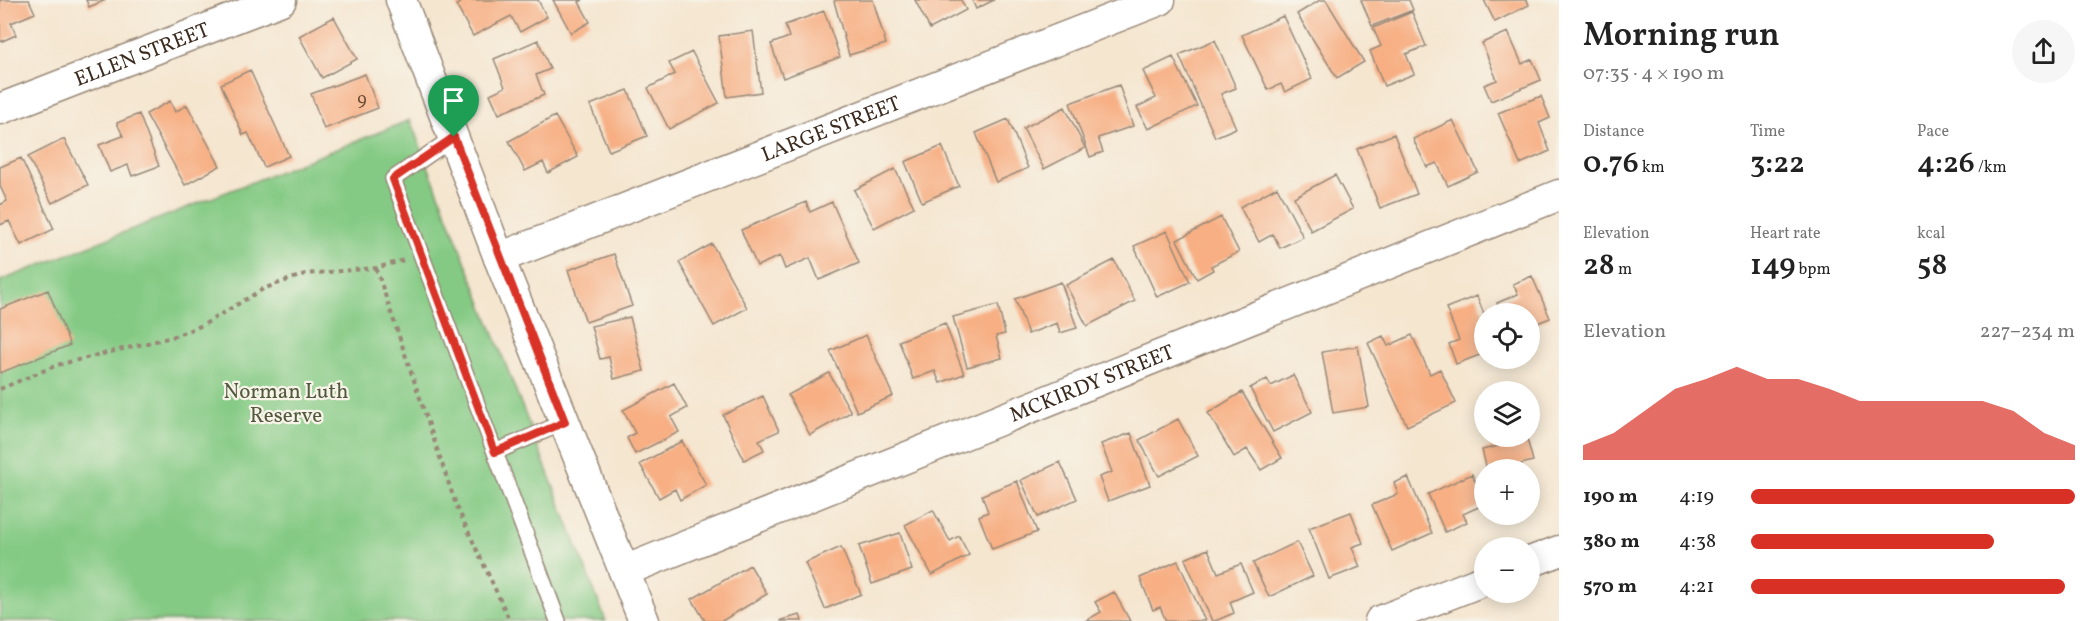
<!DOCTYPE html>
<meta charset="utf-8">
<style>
:root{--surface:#fff;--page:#f6f6f6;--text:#222;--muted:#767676;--accent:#d93025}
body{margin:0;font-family:Vollkorn,serif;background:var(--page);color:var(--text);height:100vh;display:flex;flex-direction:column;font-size:22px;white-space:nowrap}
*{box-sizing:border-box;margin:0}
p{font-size:20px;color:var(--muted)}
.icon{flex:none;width:33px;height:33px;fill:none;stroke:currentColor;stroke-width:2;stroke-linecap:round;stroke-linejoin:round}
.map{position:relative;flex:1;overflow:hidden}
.side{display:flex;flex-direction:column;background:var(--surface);width:540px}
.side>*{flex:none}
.buttons{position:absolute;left:1474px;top:303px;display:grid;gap:12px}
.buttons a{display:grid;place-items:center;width:66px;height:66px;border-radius:50%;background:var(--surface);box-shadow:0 3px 15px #0003;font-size:30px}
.pin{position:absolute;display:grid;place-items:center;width:51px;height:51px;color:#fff;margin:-62px -26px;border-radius:50% 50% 50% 0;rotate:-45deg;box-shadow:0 0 6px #0007}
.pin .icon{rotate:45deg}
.round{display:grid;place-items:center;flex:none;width:63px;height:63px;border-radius:32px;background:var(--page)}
.summary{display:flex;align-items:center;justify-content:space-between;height:102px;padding:0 24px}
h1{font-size:33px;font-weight:600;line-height:45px}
.stats{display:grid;grid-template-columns:repeat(3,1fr);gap:9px;height:102px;padding:6px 24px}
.stats div{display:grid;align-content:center}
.stats b{font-size:30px;font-weight:600}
.stats small{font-size:16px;font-weight:400}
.stats p{font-size:16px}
.chart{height:168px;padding:12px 24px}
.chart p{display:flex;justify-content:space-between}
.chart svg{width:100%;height:108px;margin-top:6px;fill:var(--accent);opacity:.7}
ul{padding:0 24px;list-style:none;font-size:20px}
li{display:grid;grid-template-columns:96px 72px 1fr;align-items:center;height:45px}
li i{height:15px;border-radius:8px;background:var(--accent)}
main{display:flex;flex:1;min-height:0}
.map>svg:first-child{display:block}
.green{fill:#84ca84;stroke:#607a51;stroke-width:1.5}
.building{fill:#f7af83}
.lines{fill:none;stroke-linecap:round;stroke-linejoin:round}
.service-casing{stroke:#988877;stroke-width:18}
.minor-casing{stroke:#988877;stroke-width:33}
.path{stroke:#988877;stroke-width:4;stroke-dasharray:4.5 4.5;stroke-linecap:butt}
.service{stroke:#fff;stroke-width:15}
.minor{stroke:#fff;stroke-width:30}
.route-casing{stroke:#fff;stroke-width:12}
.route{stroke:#d93025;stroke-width:8}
.labels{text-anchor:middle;stroke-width:4.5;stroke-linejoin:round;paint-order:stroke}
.number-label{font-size:18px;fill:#6a4b37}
.street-label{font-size:21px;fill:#3b2a1e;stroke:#f7f3e8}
.park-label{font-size:21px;fill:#515a3d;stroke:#f7f3e8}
</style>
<main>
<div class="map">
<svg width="1559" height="621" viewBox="0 0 1559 621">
<rect width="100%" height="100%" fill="#f7f3e8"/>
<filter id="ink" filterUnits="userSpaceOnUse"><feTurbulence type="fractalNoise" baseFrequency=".0167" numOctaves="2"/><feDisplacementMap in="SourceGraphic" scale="12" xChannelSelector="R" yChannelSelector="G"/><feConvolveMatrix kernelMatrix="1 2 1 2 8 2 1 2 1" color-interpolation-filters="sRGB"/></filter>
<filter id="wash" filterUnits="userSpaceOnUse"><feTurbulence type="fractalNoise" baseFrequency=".008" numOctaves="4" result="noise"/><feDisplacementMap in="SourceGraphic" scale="24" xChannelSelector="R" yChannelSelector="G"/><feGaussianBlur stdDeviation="1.35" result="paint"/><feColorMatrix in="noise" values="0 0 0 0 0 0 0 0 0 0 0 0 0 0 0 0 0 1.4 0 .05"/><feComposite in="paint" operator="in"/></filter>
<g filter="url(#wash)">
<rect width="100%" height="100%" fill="#f5e6d0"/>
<path class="green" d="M410,120L606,621H0V281Z"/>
<g id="blocks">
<path class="building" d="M0,0H29L35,13L11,23L16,35L0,42Z
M86,0H106L89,7Z
M465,0H538L547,17L520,32L511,16L473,36L456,5Z
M553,0H583L579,2L590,22L571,33Z
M838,0H873L886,44L849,55L834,1Z
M915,0H961L966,10L930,29Z
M972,0H994L976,9Z
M1320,0H1326L1364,62L1337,78L1297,14Z
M1361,0H1409L1413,10L1372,26Z
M1484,0H1527L1529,5L1495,22Z
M824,11L840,57L783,78L771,44L789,37L785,25Z
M1412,12L1426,46L1406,54L1414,74L1384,86L1370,51L1381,46L1373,28Z
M1283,16L1312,79L1285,92L1281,84L1268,90L1242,35Z
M334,17L357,59L322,78L299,36Z
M753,31L761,92L727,97L719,36Z
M1508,32L1522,64L1532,59L1541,80L1491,101L1484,85L1497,80L1482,43Z
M538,40L550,69L536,75L544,95L499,114L490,94L505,87L494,59Z
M1215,40L1236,88L1221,94L1236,128L1215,137L1179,55Z
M692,52L719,103L669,129L648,88L675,74L669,63Z
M1173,57L1197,106L1148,129L1137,107L1156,98L1143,71Z
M250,70L289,156L264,167L248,133L243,135L221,84Z
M365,74L378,108L324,129L311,94Z
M1119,85L1133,126L1098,138L1103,152L1090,157L1070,103Z
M628,90L647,136L609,151L590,105Z
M1541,96L1550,118L1539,123L1550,151L1520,164L1498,113Z
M170,101L175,112L187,105L220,166L185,185L146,114Z
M1065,107L1085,148L1044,169L1023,128Z
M139,114L159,166L132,176L128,165L110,172L99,145L123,136L117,123Z
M555,116L578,157L548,173L543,162L525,171L509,141Z
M1008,119L1028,168L996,182L976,133Z
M1453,120L1478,172L1448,186L1437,163L1427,167L1413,139Z
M1394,134L1417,194L1380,208L1357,149Z
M64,139L88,185L52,203L28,157Z
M942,146L959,186L922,202L905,162Z
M21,158L54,229L21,245L9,221L0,225V205L7,201L0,186V167Z
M895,169L914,207L874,228L854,190Z
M1335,175L1353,209L1311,231L1294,197Z
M1277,187L1303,237L1280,248L1273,234L1259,242L1240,207Z
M806,202L810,212L832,202L859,263L819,280L810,258L785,269L780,256L757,266L741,230Z
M1221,217L1239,252L1211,266L1213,270L1197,279L1177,240Z
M1167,231L1190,282L1157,297L1134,246Z
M712,244L747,308L714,326L679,262Z
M614,254L632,306L586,322L568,270Z
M1114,260L1135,301L1087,326L1066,285Z
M1532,276L1550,318L1530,326V314H1501L1497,303L1518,294L1513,284Z
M1061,282L1077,328L1060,333L1057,323L1028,334L1015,299Z
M48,290L70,345L0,373V309Z
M1477,296L1485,317V353L1456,364L1449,344L1459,340L1446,308Z
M998,305L1005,334L996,336L1002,358L967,367L953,317Z
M630,317L644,371L614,379L609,357L600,359L591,326Z
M945,323L964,374L940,383L935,371L913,379L899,341Z
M866,335L893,396L857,412L830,351Z
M1412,335L1430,374L1440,369L1456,403L1407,426L1368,343L1383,336L1388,346Z
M1358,346L1369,407L1333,413L1322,352Z
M829,373L851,412L810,435L788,395Z
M1293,375L1312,412L1273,432L1250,388L1267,379L1271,386Z
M674,383L687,408L671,417L679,432L635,454L627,438L635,433L623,410Z
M1242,392L1282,458L1261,470L1247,449L1234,457L1208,413Z
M763,396L779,431L759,440L764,450L744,460L723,415Z
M1178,419L1198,456L1159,476L1139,440Z
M1131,433L1150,485L1108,501L1099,477L1112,472L1101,444Z
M1527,439L1533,461L1521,464L1522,470H1487L1482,450Z
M682,441L706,485L680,500L675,489L659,498L640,464Z
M1060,462L1077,499L1038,517L1021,480Z
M1472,474L1485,504L1463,514L1467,522L1445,532L1428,494Z
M1408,477L1432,533L1392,551L1372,505L1398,494L1394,483Z
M1017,481L1037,532L992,549L979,516L988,512L982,495Z
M933,510L950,541L959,536L969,555L932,575L905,525Z
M1351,512L1363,543L1352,547L1360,567L1329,579L1309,528Z
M900,533L912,570L872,584L859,546Z
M1297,542L1313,576L1269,597L1253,563Z
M841,547L861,594L825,609L805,563Z
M1208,549L1218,573L1241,564L1253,592L1230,602L1234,613L1215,621H1212L1185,559Z
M1178,561L1205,621H1166L1160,607L1153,610L1140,578Z
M750,565L767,594L722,621H705L692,599Z
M1114,592L1130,621H1085L1101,612L1095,602Z
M800,615L802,621H781V620Z"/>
</g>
</g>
<g filter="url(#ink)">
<use href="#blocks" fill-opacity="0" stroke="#988877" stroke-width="1.5"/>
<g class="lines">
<g class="service-casing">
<path id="service" d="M454,137L393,179L558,621
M495,452L565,422"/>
</g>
<g class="minor-casing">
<g id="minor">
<path d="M401,0L499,258L644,621"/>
<path id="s1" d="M0,109L281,0"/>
<path id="s2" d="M499,258L1160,0"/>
<path d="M1530,562L1559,551"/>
<path id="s3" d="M624,571L1559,195"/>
<path d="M1380,621L1485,580"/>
</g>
</g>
<path class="path" d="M376,268L456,505L510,621
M0,389L57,365L172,337L203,325L263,289L305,274L376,268L404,260"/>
<use href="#service" class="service"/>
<use href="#minor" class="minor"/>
</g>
</g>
<g class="lines" filter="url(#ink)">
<g class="route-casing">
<path id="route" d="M454,137L565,422L495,452L393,179Z"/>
</g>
<use href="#route" class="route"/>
</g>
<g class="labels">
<g class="number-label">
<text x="362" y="105">9</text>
</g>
<g class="street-label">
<text dy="7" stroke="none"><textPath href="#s1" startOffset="152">ELLEN STREET</textPath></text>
<text dy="7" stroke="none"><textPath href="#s2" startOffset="356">LARGE STREET</textPath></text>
<text dy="7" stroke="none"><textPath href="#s3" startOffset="504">MCKIRDY STREET</textPath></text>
</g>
<g class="park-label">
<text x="286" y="398">Norman Luth<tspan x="286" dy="24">Reserve</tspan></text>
</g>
</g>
</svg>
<div class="buttons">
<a><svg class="icon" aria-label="locate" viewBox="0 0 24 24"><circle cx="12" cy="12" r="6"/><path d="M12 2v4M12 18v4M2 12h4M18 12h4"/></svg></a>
<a><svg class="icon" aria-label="layers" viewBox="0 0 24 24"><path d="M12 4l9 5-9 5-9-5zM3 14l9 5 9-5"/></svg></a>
<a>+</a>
<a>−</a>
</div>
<div class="pin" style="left:454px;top:137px;background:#1e9e55"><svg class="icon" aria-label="arrive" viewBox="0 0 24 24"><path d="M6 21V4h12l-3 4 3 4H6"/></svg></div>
</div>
<section class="side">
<div class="summary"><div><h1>Morning run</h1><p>07:35 · 4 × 190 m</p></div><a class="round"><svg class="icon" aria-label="share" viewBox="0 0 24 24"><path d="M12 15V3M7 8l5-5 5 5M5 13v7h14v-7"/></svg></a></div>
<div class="stats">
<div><p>Distance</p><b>0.76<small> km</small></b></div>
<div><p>Time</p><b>3:22</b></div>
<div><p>Pace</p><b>4:26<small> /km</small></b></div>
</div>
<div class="stats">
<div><p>Elevation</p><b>28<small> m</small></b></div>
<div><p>Heart rate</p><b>149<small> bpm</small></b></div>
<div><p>kcal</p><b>58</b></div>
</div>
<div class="chart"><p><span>Elevation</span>227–234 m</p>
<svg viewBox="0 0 160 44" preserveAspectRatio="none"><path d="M0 44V38L10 33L20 24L30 15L40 11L50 6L60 11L70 11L80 15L90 20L100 20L110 20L120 20L130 20L140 24L150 33L160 38V44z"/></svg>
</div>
<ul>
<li><b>190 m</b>4:19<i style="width:100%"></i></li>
<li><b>380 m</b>4:38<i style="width:75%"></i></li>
<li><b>570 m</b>4:21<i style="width:97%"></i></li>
</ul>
</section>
</main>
